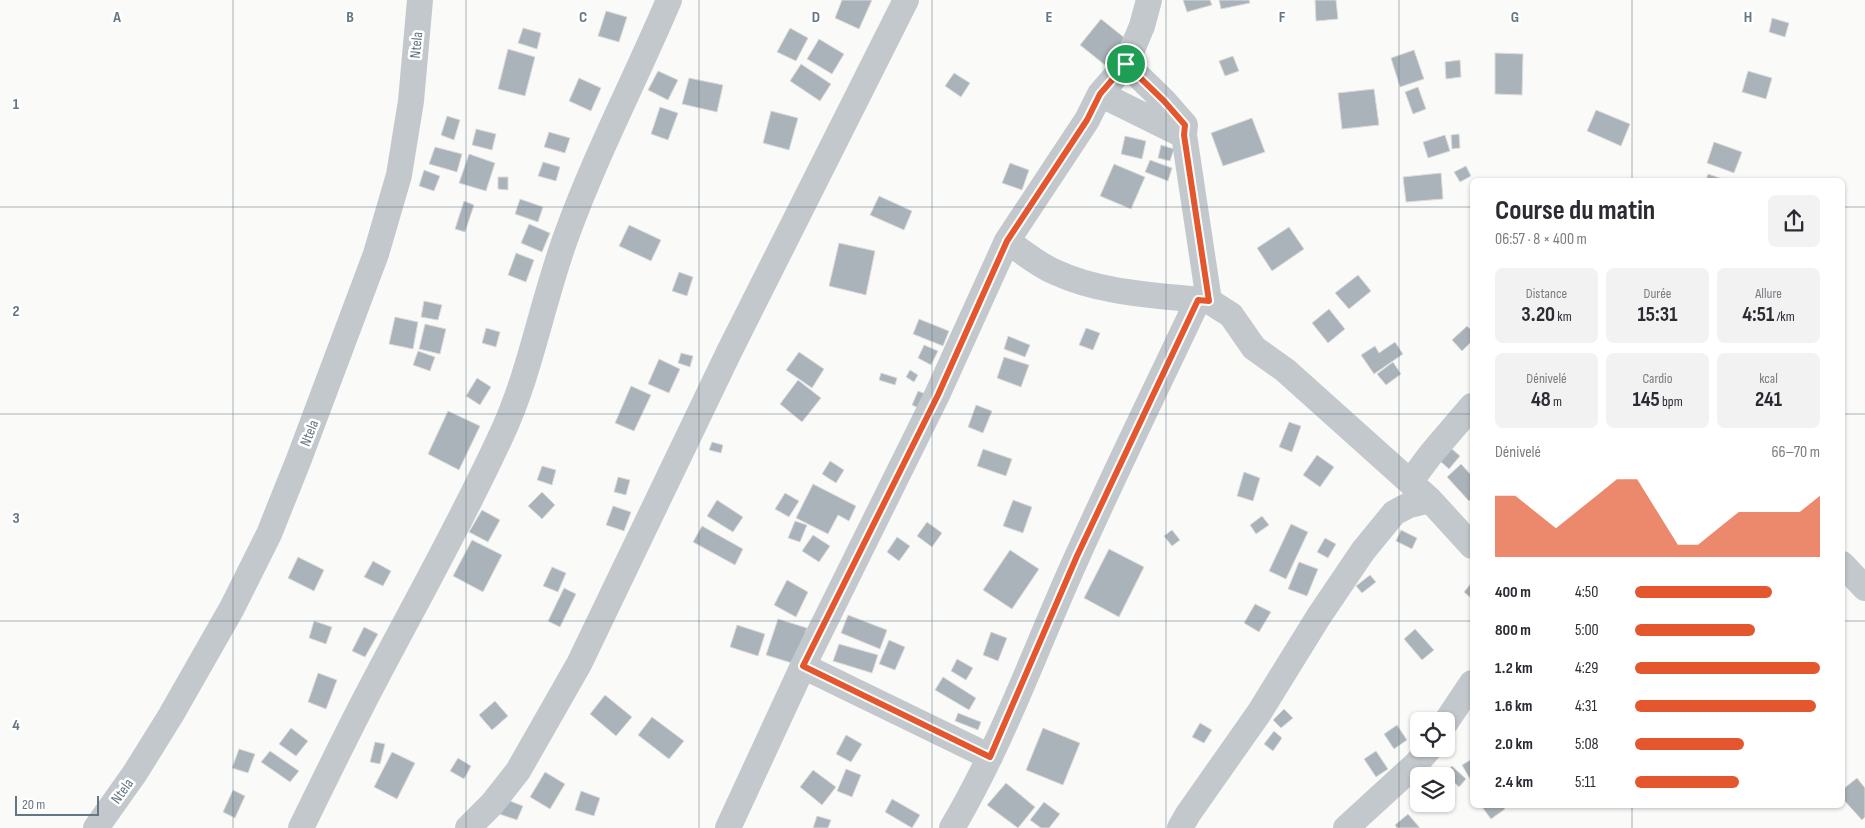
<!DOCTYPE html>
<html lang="fr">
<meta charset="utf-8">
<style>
:root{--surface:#fff;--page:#f2f2f3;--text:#2b2b33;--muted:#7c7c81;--accent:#e4572e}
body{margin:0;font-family:"Sofia Sans Condensed",sans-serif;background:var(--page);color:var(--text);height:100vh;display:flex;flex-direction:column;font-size:19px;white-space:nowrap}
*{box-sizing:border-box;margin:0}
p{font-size:16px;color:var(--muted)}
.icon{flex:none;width:28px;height:28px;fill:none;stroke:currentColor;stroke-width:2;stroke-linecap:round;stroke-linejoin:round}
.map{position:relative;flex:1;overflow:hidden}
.sheet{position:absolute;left:1470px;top:178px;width:375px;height:630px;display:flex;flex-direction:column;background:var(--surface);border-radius:8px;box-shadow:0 1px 4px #0004}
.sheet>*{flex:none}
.buttons{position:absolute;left:1410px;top:712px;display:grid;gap:10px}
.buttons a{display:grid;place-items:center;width:45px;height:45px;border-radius:8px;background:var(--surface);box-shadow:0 1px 4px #0004;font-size:25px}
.scale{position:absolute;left:15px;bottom:12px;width:84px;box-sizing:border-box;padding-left:5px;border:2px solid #657683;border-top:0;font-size:14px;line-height:18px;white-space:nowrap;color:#657683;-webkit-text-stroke:4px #fff;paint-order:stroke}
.pin{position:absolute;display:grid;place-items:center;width:42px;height:42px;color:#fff;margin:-21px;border:2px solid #fff;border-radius:50%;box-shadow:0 1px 5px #0007}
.round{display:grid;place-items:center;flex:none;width:52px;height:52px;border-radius:8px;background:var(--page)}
.headline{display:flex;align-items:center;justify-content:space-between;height:85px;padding:0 25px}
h1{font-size:28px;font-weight:700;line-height:38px}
.figures{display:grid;grid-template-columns:repeat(3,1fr);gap:8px;height:85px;padding:5px 25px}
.figures div{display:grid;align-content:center;border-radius:8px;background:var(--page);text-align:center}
.figures b{font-size:21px;font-weight:700}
.figures small{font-size:14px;font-weight:400}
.figures p{font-size:14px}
.chart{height:140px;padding:10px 25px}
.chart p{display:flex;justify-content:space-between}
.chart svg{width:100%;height:90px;margin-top:5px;fill:var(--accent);opacity:.7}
ul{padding:0 25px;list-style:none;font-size:16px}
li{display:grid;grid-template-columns:80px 60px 1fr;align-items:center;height:38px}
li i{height:12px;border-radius:6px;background:var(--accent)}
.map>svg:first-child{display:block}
.building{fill:#aab3b9;stroke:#dcdcda}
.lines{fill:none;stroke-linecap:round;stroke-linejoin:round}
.street{stroke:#c3c8cc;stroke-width:26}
.route-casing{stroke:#fff;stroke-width:10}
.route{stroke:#e4572e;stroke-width:6}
.grid{fill:none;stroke:#657683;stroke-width:1;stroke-opacity:0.55}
.labels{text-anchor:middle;stroke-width:5;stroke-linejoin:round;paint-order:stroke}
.street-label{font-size:15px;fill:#657683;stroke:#fff}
.grid-label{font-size:16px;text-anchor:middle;font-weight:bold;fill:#657683;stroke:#fff;stroke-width:5;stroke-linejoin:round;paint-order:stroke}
</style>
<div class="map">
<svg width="1865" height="828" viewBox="0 0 1865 828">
<rect width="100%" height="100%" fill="#fafaf8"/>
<path class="building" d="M842,0H872L859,29L835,18Z
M1183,0H1210L1212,5L1187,12Z
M1219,0H1249L1250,3L1221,9Z
M1315,0H1336L1338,19L1316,21Z
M606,11L627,17L619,42L598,36Z
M1772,18L1789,23L1785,37L1769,32Z
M1101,19L1131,43L1110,69L1080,45Z
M523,28L541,33L537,49L518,43Z
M790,28L808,38L796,61L777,52Z
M819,39L844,54L832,74L807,59Z
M508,49L535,57L525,96L498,89Z
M1414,50L1424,79L1400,87L1391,58Z
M1495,53L1523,54L1522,95L1495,94Z
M1233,56L1239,71L1225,76L1219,61Z
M1460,60L1461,77L1446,79L1445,62Z
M801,64L831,84L820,101L790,81Z
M658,71L678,80L668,100L648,90Z
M1748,71L1772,78L1766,99L1742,92Z
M954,73L970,83L961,97L945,86Z
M579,78L601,88L591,111L569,101Z
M689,78L723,85L717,112L682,104Z
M1418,87L1426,109L1413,114L1405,92Z
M1374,89L1379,125L1342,129L1338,93Z
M660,107L678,113L668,140L651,134Z
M1596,110L1630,124L1621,146L1587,131Z
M771,111L798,118L789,150L763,143Z
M447,116L460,120L454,140L441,135Z
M1252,118L1265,152L1223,166L1211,133Z
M476,129L496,134L492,150L472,145Z
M549,132L570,138L565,153L544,147Z
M1459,134L1460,148L1452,149L1451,135Z
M1445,135L1450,151L1428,158L1423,142Z
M1125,136L1146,141L1142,159L1121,154Z
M1714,142L1742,152L1734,173L1707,163Z
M1161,145L1174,149L1170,161L1158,158Z
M435,147L462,154L457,172L429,164Z
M469,154L495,163L486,191L459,183Z
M1150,160L1172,168L1168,181L1145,172Z
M543,162L560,167L556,181L538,176Z
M1010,163L1029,170L1022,190L1002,183Z
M1114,164L1145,177L1131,209L1100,196Z
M1466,166L1471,176L1460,182L1454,172Z
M424,170L440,176L434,191L419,186Z
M1441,173L1443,199L1406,202L1403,177Z
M1708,174L1726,180H1706Z
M498,177H508V190L498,189Z
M879,196L912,211L904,230L870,215Z
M520,199L543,207L538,222L515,214Z
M464,201L474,205L465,232L455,229Z
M529,224L550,233L542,252L521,243Z
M629,225L661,240L651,261L619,246Z
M1289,227L1304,249L1272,271L1257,248Z
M839,243L875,251L866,295L829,286Z
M516,253L534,260L526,282L508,275Z
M679,272L693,277L687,296L672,291Z
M1358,275L1371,291L1349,309L1335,293Z
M424,301L442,305L438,320L421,317Z
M1329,309L1345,329L1328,343L1312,323Z
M395,317L418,322L413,349L389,344Z
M919,319L949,331L943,346L913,334Z
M425,324L446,329L440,354L419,349Z
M1467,326L1472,331V341L1462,351L1452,340Z
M486,328L500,332L496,347L482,343Z
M1086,328L1100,333L1093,350L1079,345Z
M1008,336L1030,345L1025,357L1004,349Z
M1395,342L1403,354L1374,374L1361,355L1375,346L1379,353Z
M924,345L938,351L931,365L918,358Z
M418,351L435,357L430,371L413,365Z
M799,352L824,369L812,388L786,370Z
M681,353L693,356L690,367L678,363Z
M1004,357L1029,365L1021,387L997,378Z
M659,359L680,369L669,393L648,384Z
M1393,362L1401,374L1386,385L1377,374Z
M910,370L918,375L914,382L906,377Z
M881,373L897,378L895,385L879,380Z
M477,378L491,387L480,405L466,396Z
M798,380L821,398L802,422L780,404Z
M631,386L651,395L634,431L615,423Z
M918,391L928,395L921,409L912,405Z
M976,405L992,411L983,433L968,427Z
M448,411L480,426L459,470L428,454Z
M1289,422L1301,426L1292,452L1279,447Z
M712,442L723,445L721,453L709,450Z
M983,449L1012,459L1006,476L977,466Z
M1452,449L1460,456L1449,469L1440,461Z
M1317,455L1334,467L1320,487L1303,475Z
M830,461L844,470L836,483L822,474Z
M1461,464L1472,476V498L1469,501L1447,477Z
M542,466L556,470L552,485L537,480Z
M1244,472L1260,478L1253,501L1237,496Z
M618,477L630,480L626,495L614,492Z
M813,484L856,506L849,521L838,515L828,534L796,518Z
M542,492L555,505L542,519L528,506Z
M785,493L799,501L789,517L775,509Z
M717,500L743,517L733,532L707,516Z
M1013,500L1032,507L1023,533L1003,526Z
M613,506L631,512L624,531L606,525Z
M482,510L500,520L488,542L469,532Z
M1262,516L1269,525L1256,534L1250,525Z
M795,521L807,525L800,542L788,538Z
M927,522L942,533L932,547L917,536Z
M1291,524L1308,532L1286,579L1269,571Z
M702,526L743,549L735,565L693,542Z
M1172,530L1180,540L1172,546L1164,536Z
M1401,530L1417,538L1412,549L1396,541Z
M813,535L830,546L819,562L802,551Z
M897,537L910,546L899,561L887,552Z
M1325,538L1336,544L1328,558L1317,552Z
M472,540L502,555L483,592L453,576Z
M1109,549L1144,567L1119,617L1084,598Z
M1010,550L1039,569L1012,609L983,590Z
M298,557L324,570L314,591L288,578Z
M373,561L391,571L383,586L364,577Z
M1299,562L1318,569L1307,596L1288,589Z
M552,567L566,573L558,592L543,586Z
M1370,575L1376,582L1362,593L1356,586Z
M787,580L808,592L796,617L774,605Z
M1472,582V599L1464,592Z
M564,588L576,594L560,627L548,621Z
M1255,604L1271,612L1259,632L1244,623Z
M848,615L887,630L880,649L841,633Z
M778,619L807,628L795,664L766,655Z
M314,621L332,627L326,644L309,638Z
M737,625L765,634L758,656L730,647Z
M364,627L378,634L365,657L352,651Z
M1415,629L1434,650L1422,660L1404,639Z
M991,632L1007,638L998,661L983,655Z
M889,640L905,647L895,670L879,664Z
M839,644L878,655L872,673L833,661Z
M957,659L973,668L966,680L951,671Z
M318,673L337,680L326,709L308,702Z
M943,677L976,698L969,710L935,690Z
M605,695L632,717L616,736L590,714Z
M495,701L508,716L492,730L479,715Z
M1284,709L1293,718L1281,728L1273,720Z
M958,713L981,722L978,730L955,721Z
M652,717L684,741L669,759L638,735Z
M1200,723L1212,730L1204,743L1192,737Z
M1397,725L1407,740L1394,749L1384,734Z
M291,728L308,741L296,756L279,744Z
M1043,728L1080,743L1063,785L1026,770Z
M1274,731L1282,738L1273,751L1264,744Z
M846,735L862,744L851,762L836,754Z
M375,742L385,744L380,764L370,762Z
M239,749L255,754L248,773L232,768Z
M270,751L299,771L290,782L261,762Z
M1376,751L1388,769L1376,777L1364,759Z
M392,752L415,763L397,799L374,787Z
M458,758L471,766L464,779L450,771Z
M1472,759V778L1470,779L1462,765Z
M1452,766L1466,779L1459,787L1445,774Z
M846,769L861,775L852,797L837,791Z
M813,770L836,787L822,805L800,787Z
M545,772L565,784L550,809L530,797Z
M1857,778L1865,788V817L1862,820L1842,798V790Z
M1006,783L1035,807L1018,828L987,805Z
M233,790L245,796L235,818L223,812Z
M581,791L600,798L594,816L575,810Z
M505,799L523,806L517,820L499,814Z
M892,799L920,815L912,828L885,812Z
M1044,802L1060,814L1049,828H1041L1030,820Z
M1484,805H1502L1505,809L1491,819L1482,807Z
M1408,814L1420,828H1397L1395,825Z
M817,816L831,820L828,828H813Z"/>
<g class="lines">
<path class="street" d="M1126,64L1164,101L1185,125L1184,135L1209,301
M1100,94L1183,135
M1007,241C1022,251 1038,265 1055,272C1102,294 1158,295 1209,301L1231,315L1254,348L1285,370L1430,500L1472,546
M1410,482L1431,454L1472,406
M1842,564L1865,588
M803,666L990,757
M1446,722L1472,683
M96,828L135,773L171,715L232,608L269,534L299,459L376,254L399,175L411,101L420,0
M301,828C321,787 341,746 362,705C408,616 458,529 500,438C531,373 542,301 567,234C596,154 636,78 669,0
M468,828L492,804L518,771L579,664L729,352L906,0
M728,828L803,666L937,395L1007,241L1087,120L1100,94L1126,64L1142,26L1149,0
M952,828C1003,742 1036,647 1077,557C1116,470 1158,385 1198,300
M1180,828L1188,814L1259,713L1319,616L1363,551L1394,513L1409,505L1430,500
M1346,828L1416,764L1429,749"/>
</g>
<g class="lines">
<g class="route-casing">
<path id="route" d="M1126,64L1164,101L1185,125L1184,135L1209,301L1198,300L1077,556L990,757L803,666L938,395L1007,241L1087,120L1100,94Z"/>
</g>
<use href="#route" class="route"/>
</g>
<path class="grid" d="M233,0V828M466,0V828M699,0V828M932,0V828M1166,0V828M1399,0V828M1632,0V180M0,207H1472M1842,207H1865M0,414H1472M1842,414H1865M0,621H1472M1842,621H1865M1632,805V828"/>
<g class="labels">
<g class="street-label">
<text transform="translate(416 45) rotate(-85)" y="5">Ntela</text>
<text transform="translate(309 433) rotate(-69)" y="5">Ntela</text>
<text transform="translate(122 791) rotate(-54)" y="5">Ntela</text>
</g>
</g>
<g class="grid-label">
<text x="117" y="22">A</text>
<text x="350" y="22">B</text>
<text x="583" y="22">C</text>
<text x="816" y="22">D</text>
<text x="1049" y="22">E</text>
<text x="1282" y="22">F</text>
<text x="1515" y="22">G</text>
<text x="1748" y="22">H</text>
<text x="16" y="109">1</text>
<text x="16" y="316">2</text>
<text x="16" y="523">3</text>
<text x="16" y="730">4</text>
</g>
</svg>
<div class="buttons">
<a><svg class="icon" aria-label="locate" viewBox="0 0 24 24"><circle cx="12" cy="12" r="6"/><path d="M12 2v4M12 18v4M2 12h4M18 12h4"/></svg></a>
<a><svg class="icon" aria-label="layers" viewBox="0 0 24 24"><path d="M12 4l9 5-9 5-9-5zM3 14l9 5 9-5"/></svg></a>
</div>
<div class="scale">20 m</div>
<div class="pin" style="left:1126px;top:64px;background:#1e9e55"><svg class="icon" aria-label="arrive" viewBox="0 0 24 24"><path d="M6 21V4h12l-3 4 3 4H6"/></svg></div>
<section class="sheet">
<div class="headline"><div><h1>Course du matin</h1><p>06:57 · 8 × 400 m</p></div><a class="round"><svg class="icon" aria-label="share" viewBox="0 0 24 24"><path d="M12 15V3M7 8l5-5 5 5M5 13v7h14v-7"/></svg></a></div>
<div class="figures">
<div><p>Distance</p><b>3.20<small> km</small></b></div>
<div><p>Durée</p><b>15:31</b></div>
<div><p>Allure</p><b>4:51<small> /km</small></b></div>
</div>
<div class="figures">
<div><p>Dénivelé</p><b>48<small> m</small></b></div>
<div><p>Cardio</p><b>145<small> bpm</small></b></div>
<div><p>kcal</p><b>241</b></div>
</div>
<div class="chart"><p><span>Dénivelé</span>66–70 m</p>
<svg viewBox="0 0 160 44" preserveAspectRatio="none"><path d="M0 44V14L10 14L20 22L30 30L40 22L50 14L60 6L70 6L80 22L90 38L100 38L110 30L120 22L130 22L140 22L150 22L160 14V44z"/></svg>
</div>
<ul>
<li><b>400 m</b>4:50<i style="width:74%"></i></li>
<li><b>800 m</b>5:00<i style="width:65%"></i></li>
<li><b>1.2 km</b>4:29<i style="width:100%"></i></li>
<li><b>1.6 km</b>4:31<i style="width:98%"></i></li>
<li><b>2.0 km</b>5:08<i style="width:59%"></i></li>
<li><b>2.4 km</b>5:11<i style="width:56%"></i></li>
</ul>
</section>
</div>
